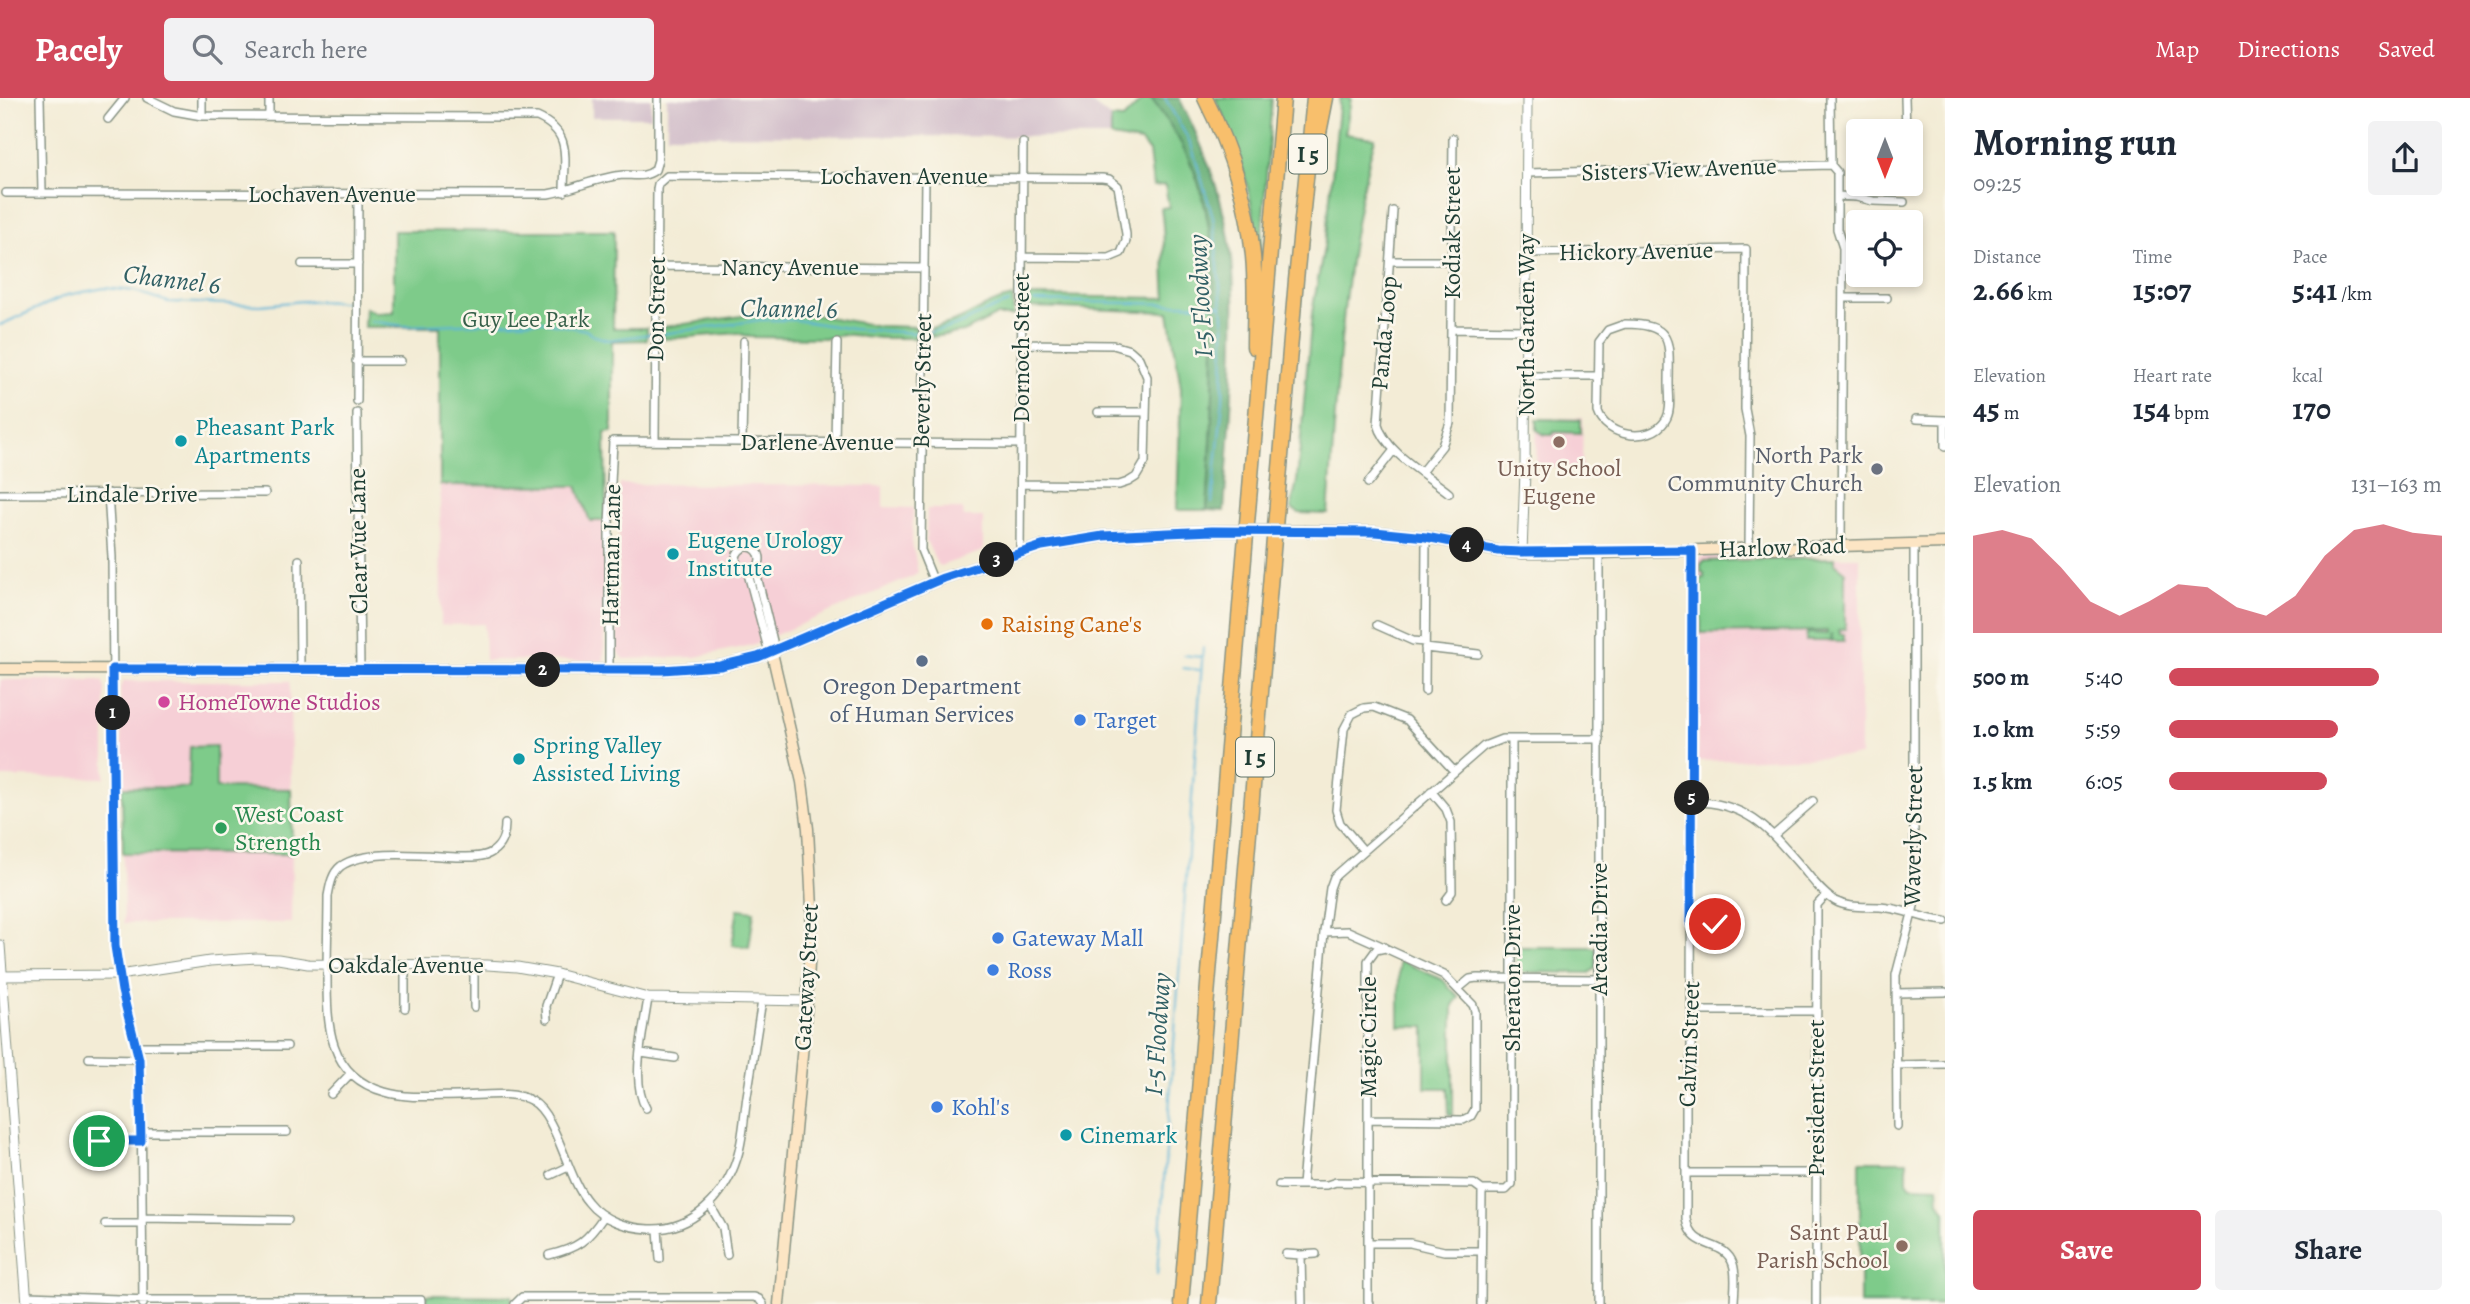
<!DOCTYPE html>
<meta charset="utf-8">
<style>
:root{--surface:#fff;--page:#f2f2f3;--text:#1f2937;--muted:#747a83;--accent:#d1495b}
body{margin:0;font-family:Alegreya,serif;background:var(--page);color:var(--text);height:100vh;display:flex;flex-direction:column;font-size:26px;white-space:nowrap}
*{box-sizing:border-box;margin:0}
p{font-size:23px;color:var(--muted)}
.icon{flex:none;width:38px;height:38px;fill:none;stroke:currentColor;stroke-width:2;stroke-linecap:round;stroke-linejoin:round}
.map{position:relative;flex:1;overflow:hidden}
.drawer{display:flex;flex-direction:column;background:var(--surface);width:525px}
.drawer>*{flex:none}
.needle{width:46px;rotate:180deg}
.controls{position:absolute;left:1846px;top:21px;display:grid;gap:14px}
.controls a{display:grid;place-items:center;width:77px;height:77px;border-radius:7px;background:var(--surface);box-shadow:0 4px 10px #0003;font-size:35px}
.pin{position:absolute;display:grid;place-items:center;width:60px;height:60px;color:#fff;margin:-30px;border:4px solid #fff;border-radius:50%;box-shadow:0 2px 7px #0007}
.km{position:absolute;width:35px;height:35px;margin:-18px;border-radius:50%;background:#222;color:#fff;font-size:19px;line-height:35px;text-align:center}
.round{display:grid;place-items:center;flex:none;width:74px;height:74px;border-radius:7px;background:var(--page)}
.headline{display:flex;align-items:center;justify-content:space-between;height:119px;padding:0 28px}
h1{font-size:38px;font-weight:600;line-height:52px}
.stats{display:grid;grid-template-columns:repeat(3,1fr);gap:10px;height:119px;padding:7px 28px}
.stats div{display:grid;align-content:center}
.stats b{font-size:30px;font-weight:600}
.stats small{font-size:19px;font-weight:400}
.stats p{font-size:19px}
.chart{height:196px;padding:14px 28px}
.chart p{display:flex;justify-content:space-between}
.chart svg{width:100%;height:126px;margin-top:7px;fill:var(--accent);opacity:.7}
.cta{display:flex;gap:14px;margin-top:auto;padding:14px 28px}
.cta a{flex:1;height:80px;border-radius:7px;background:var(--accent);color:#fff;font-size:28px;font-weight:600;line-height:80px;text-align:center}
.cta a+a{background:var(--page);color:var(--text)}
ul{padding:0 28px;list-style:none;font-size:23px}
li{display:grid;grid-template-columns:112px 84px 1fr;align-items:center;height:52px}
li i{height:18px;border-radius:9px;background:var(--accent)}
header{display:flex;align-items:center;gap:42px;box-sizing:border-box;height:98px;padding:0 35px;background:var(--accent);color:#fff}
header strong{font-size:33px}
nav{display:flex;gap:38px;margin-inline-start:auto;font-size:24px}
.search{width:490px;height:63px;background:var(--page);display:flex;align-items:center;gap:18px;box-sizing:border-box;padding:0 24px;border-radius:7px;color:var(--muted);font-size:26px}
main{display:flex;flex:1;min-height:0}
.map>svg:first-child{display:block}
.built{fill:#f6cfd6}
.industrial{fill:#d1bdc9}
.green{fill:#7ecb8a;stroke:#4e845f;stroke-width:2}
.forest{fill:#66af76;stroke:#427655;stroke-width:2}
.lines{fill:none;stroke-linecap:round;stroke-linejoin:round}
.stream{stroke:#5ab3d7;stroke-width:2}
.minor-casing{stroke:#899485;stroke-width:10}
.tertiary-casing{stroke:#899485;stroke-width:11}
.secondary-casing{stroke:#899485;stroke-width:13}
.motorway-casing{stroke:#899485;stroke-width:17}
.minor{stroke:#fff;stroke-width:7}
.tertiary{stroke:#fff;stroke-width:9}
.secondary{stroke:#fce5c4;stroke-width:10}
.motorway{stroke:#f8bf6c;stroke-width:14}
.secondary-bridge-casing{stroke:#899485;stroke-width:13;stroke-linecap:butt}
.secondary-bridge{stroke:#fce5c4;stroke-width:10}
.route-casing{stroke:#fff;stroke-width:14}
.route{stroke:#1a73e8;stroke-width:9}
.culture-dot{fill:#0f9aa8;stroke:#fbf7ec;stroke-width:2.5}
.education-dot{fill:#8d6e63;stroke:#fbf7ec;stroke-width:2.5}
.worship-dot{fill:#6b7280;stroke:#fbf7ec;stroke-width:2.5}
.food-dot{fill:#e8710a;stroke:#fbf7ec;stroke-width:2.5}
.service-dot{fill:#5c6f8a;stroke:#fbf7ec;stroke-width:2.5}
.hotel-dot{fill:#d1479c;stroke:#fbf7ec;stroke-width:2.5}
.shop-dot{fill:#3f7fe0;stroke:#fbf7ec;stroke-width:2.5}
.leisure-dot{fill:#2e9e5b;stroke:#fbf7ec;stroke-width:2.5}
.labels{text-anchor:middle;stroke-width:5;stroke-linejoin:round;paint-order:stroke}
.shield{fill:#fbf7ec;stroke:#61756b;stroke-width:2}
.shield-label{font-size:23px;font-weight:bold;fill:#1f3d34}
.street-label{font-size:24px;fill:#1f3d34;stroke:#fbf7ec}
.park-label{font-size:24px;fill:#37604a;stroke:#fbf7ec}
.culture-label{font-size:24px;fill:#0d838f;stroke:#fbf7ec;text-anchor:start}
.worship-label{font-size:24px;fill:#5b616d;stroke:#fbf7ec;text-anchor:end}
.education-label{font-size:24px;fill:#785e54;stroke:#fbf7ec}
.food-label{font-size:24px;fill:#c56008;stroke:#fbf7ec;text-anchor:start}
.service-label{font-size:24px;fill:#4e5e75;stroke:#fbf7ec}
.hotel-label{font-size:24px;fill:#b23c85;stroke:#fbf7ec;text-anchor:start}
.shop-label{font-size:24px;fill:#366cbe;stroke:#fbf7ec;text-anchor:start}
.leisure-label{font-size:24px;fill:#27864d;stroke:#fbf7ec;text-anchor:start}
.water-label{font-size:26px;font-style:italic;fill:#316065;stroke:#fbf7ec}
</style>
<header>
<strong>Pacely</strong>
<div class="search"><svg class="icon" aria-label="search" viewBox="0 0 24 24"><circle cx="10" cy="10" r="6"/><path d="M15 15l6 6"/></svg>Search here</div>
<nav><a>Map</a><a>Directions</a><a>Saved</a></nav>
</header>
<main>
<div class="map">
<svg width="1945" height="1206" viewBox="0 0 1945 1206">
<rect width="100%" height="100%" fill="#fbf7ec"/>
<filter id="ink" filterUnits="userSpaceOnUse"><feTurbulence type="fractalNoise" baseFrequency=".0143" numOctaves="2"/><feDisplacementMap in="SourceGraphic" scale="14" xChannelSelector="R" yChannelSelector="G"/><feConvolveMatrix kernelMatrix="1 2 1 2 8 2 1 2 1" color-interpolation-filters="sRGB"/></filter>
<filter id="wash" filterUnits="userSpaceOnUse"><feTurbulence type="fractalNoise" baseFrequency=".00686" numOctaves="4" result="noise"/><feDisplacementMap in="SourceGraphic" scale="28" xChannelSelector="R" yChannelSelector="G"/><feGaussianBlur stdDeviation="1.57" result="paint"/><feColorMatrix in="noise" values="0 0 0 0 0 0 0 0 0 0 0 0 0 0 0 0 0 1.4 0 .05"/><feComposite in="paint" operator="in"/></filter>
<g filter="url(#wash)">
<rect width="100%" height="100%" fill="#f3ecd6"/>
<path class="built" d="M1537,320H1583L1582,369H1536Z
M620,386L883,388V409L913,410L912,445L918,474L914,478L752,547L695,559L624,561L617,552Z
M440,387L578,388L590,423H606L604,563L485,562L484,526L441,527Z
M927,411H963L964,419H983V453L940,468L937,466L926,442Z
M1704,458L1860,459V658L1697,663V465L1698,461Z
M0,582H99L103,584L105,590V680L0,679Z
M124,583H290L291,691L216,690V649L190,690L122,689L120,589Z
M123,755L292,756L291,825H124Z"/>
<path class="industrial" d="M592,0H651V19H592Z
M667,0H1085L1111,20V39L667,37Z"/>
<path class="green" d="M1144,0H1151C1166,20 1180,40 1190,63C1214,116 1215,179 1214,236C1214,295 1211,353 1207,412H1177L1181,290L1169,214L1030,209V198L1166,200C1163,170 1166,141 1161,110L1169,109L1165,87L1153,88L1149,54L1141,44L1111,39V20L1123,21Z
M1215,0H1272L1260,162C1253,103 1242,54 1215,0Z
M1340,0H1351L1345,36L1375,40C1342,157 1337,295 1328,416L1299,415L1291,410L1297,383L1312,215L1326,138Z
M394,133H614L613,230H647V242L612,243V334L605,335L606,423H590L577,388L440,387V229H364L365,210L377,215L394,214Z
M1013,199V218H995L964,234L931,239V230C965,225 981,205 1013,199Z
M803,215L879,228L916,229L915,240H881L842,236L830,240L750,239L738,235L664,241L663,229L749,217Z
M1537,321L1581,322V335L1554,334L1553,337H1545L1537,332Z
M1835,460V465L1845,473V531L1839,532L1840,536H1844V543H1832V535L1831,543H1806L1807,535L1827,536V533L1701,535V480H1704V475L1701,474V466L1704,463Z
M216,648V690L291,691L292,756L123,755L122,689L189,690L190,649Z
M738,811L754,813L749,849L732,847Z
M1516,849H1593L1596,851V870L1589,875L1520,874L1517,870Z
M1399,862L1443,882L1459,899L1453,907V1017H1449L1448,990H1425V929L1399,928Z
M1860,1063H1907V1083L1911,1088L1938,1089L1939,1103L1945,1113V1206H1860Z
M426,1197L512,1198V1206H426Z"/>
<path class="forest" d="M1151,0H1179C1201,43 1219,88 1228,135C1235,170 1235,207 1234,242C1233,299 1228,356 1224,413L1207,412C1211,353 1214,295 1214,236C1215,179 1214,116 1190,63C1180,40 1166,20 1151,0Z"/>
<g class="lines">
<path class="stream" d="M1165,0L1191,46L1213,119L1224,228L1223,302L1212,405
M1034,203L1222,207
M371,223L404,228L540,223L586,232L592,237L608,242L651,236
M0,227L67,197L105,190L134,193L168,204L260,207L303,203L347,204
M927,234C963,231 977,214 1009,205
M661,236L760,222H796L852,231L917,235
M1184,557L1200,559
M1183,570L1199,572
M1157,1177L1203,550"/>
</g>
</g>
<g filter="url(#ink)">
<g class="lines">
<g class="minor-casing">
<path id="minor" d="M40,0L42,94
M147,0L174,13L202,18L537,19C573,35 564,60 564,94
M1830,0L1831,67L1837,74V131L1843,150L1841,447
M1905,0L1906,33
M202,18V0
M269,18V0
M108,21L125,0
M1527,75L1831,67
M925,79L921,452L934,484
M6,95L548,96C573,92 597,79 623,77C635,77 645,80 655,72L658,62V0
M1837,98L1856,99L1873,103L1904,104
M1393,113L1378,326C1385,354 1427,377 1449,395
M1526,155L1746,151L1745,311L1750,338L1749,450
M1390,163H1452
M302,166H358
M657,168L924,170
M1843,170H1858
M1843,200H1887
M1625,226C1675,226 1669,245 1669,286C1669,298 1672,313 1665,323C1650,346 1606,339 1598,314L1599,244L1608,232Z
M1452,231L1526,232
M356,263H401
M1526,278H1597
M357,303L358,96
M1098,314H1146
M357,315L360,572
M1916,321L1945,322
M1945,322V349
M655,343L657,91L658,86L667,78L1102,80L1109,81L1118,88L1126,136V143L1121,155L1109,160L1022,159
M742,343L744,243
M835,344L837,245
M1422,373L1442,348L1450,325L1453,40
M1368,385L1394,352
M1021,386L1119,387L1128,384L1136,379L1145,364L1147,279L1139,260L1130,252L1113,247L1022,246
M108,395L112,459L115,848L122,893L137,948L141,989L143,1206
M0,396L265,395
M736 461a12 12 0 1 1 24 0a12 12 0 1 1-24 0Z
M1692,452L1691,956L1686,997V1121C1692,1154 1724,1140 1733,1166C1737,1178 1734,1194 1734,1206
M1020,455L1023,45
M1599,455V1206
M299,462L300,571
M755,470L773,543L772,554
M747,472L767,547L772,555
M1377,527L1413,543L1425,544
M1425,550L1478,556
M609,572V427L613,343L1021,346
M1425,593L1426,439
M1431,693L1446,711L1451,724L1452,794L1446,802
M1692,704C1748,703 1771,734 1805,773C1814,784 1823,796 1835,803C1852,812 1870,807 1888,810C1907,812 1925,822 1945,823
M505,726C505,738 502,747 492,754C483,760 470,759 460,759C428,758 367,750 341,768C332,775 330,787 328,798C328,824 327,851 327,877C327,926 327,978 385,994C408,1001 435,998 459,998C481,998 513,992 532,1003C557,1017 567,1080 588,1104C602,1122 627,1130 649,1131C692,1133 725,1099 737,1060C744,1039 744,1014 748,992C753,962 757,932 762,903
M1774,737L1813,703
M1363,752L1340,725L1336,712L1344,631L1352,616L1364,610L1374,609L1407,622L1454,673
M1691,826H1731
M1324,834L1330,790L1334,779L1484,648L1502,641H1600
M1384,849L1348,833L1324,834L1302,1087H1327L1336,1084L1474,1086L1482,1092L1481,1206
M474,867V909
M1458,891L1470,881L1477,880L1599,881
M1896,895L1945,894
M405,910V867
M1691,913H1816
M547,921L546,908L557,876
M137,948H287
M641,955L675,960
M89,960L139,961
M1896,967L1945,966
M331,996L351,975
M646,1010C630,984 644,930 648,900
M1369,1021L1463,1022L1471,1018L1475,1011V913L1473,907L1444,877L1385,850L1376,852L1368,863V1203L1369,1206
M1897,1028L1896,877L1914,808V445
M141,1034H287
M99,1043H141
M1686,1075H1816
M551,1077L568,1069
M1279,1087H1302
M1482,1092H1506L1512,1086V641
M710,1107L723,1130L727,1157
M142,1120L288,1122
M105,1126H142
M658,1131L660,1161
M1368,1145H1410L1444,1153H1481
M1286,1156L1301,1157
M549,1157C578,1150 587,1143 604,1118
M27,1198L151,1202H421V1206
M515,1206L522,1199H754L759,1201L763,1206
M1302,1206L1301,1157L1316,1156
M1816,1206L1817,807L1826,797"/>
</g>
<g class="tertiary-casing">
<path id="tertiary" d="M1522,455L1525,373L1527,0
M0,847L27,1206
M2,878L119,877L210,863L257,860L278,861L308,866L487,867L517,869L557,876L648,900L807,903"/>
</g>
<g class="secondary-casing">
<path id="secondary" d="M1305,433L1375,434L1426,439L1498,453L1522,455H1599L1945,445
M772,555L802,684L808,731L812,810L807,903L779,1206
M0,571L662,572L720,568L758,559L943,480L1042,448L1103,438L1212,433"/>
</g>
<g class="motorway-casing">
<path id="motorway" d="M1205,0C1230,50 1248,102 1253,158C1256,188 1254,219 1254,249
M1318,40L1326,0
M1181,1206L1283,0
M1209,1206L1296,182L1314,0"/>
</g>
<use href="#minor" class="minor"/>
<use href="#tertiary" class="tertiary"/>
<use href="#secondary" class="secondary"/>
<use href="#motorway" class="motorway"/>
<g class="secondary-bridge-casing">
<path id="secondary-bridge" d="M1212,433H1305"/>
</g>
<use href="#secondary-bridge" class="secondary-bridge"/>
</g>
</g>
<g class="lines" filter="url(#ink)">
<g class="route-casing">
<path id="route" d="M99,1043H141L139,961L122,893L115,848L112,571L662,572L720,568L758,559L943,480L1042,448L1103,438L1212,433L1375,434L1426,439L1498,453L1521,454L1692,452L1691,826H1715"/>
</g>
<use href="#route" class="route"/>
</g>
<g class="culture-dot">
<circle cx="181" cy="343" r="7"/>
<circle cx="673" cy="456" r="7"/>
<circle cx="519" cy="661" r="7"/>
<circle cx="1066" cy="1037" r="7"/>
</g>
<g class="education-dot">
<circle cx="1559" cy="344" r="7"/>
<circle cx="1902" cy="1148" r="7"/>
</g>
<circle class="worship-dot" cx="1877" cy="371" r="7"/>
<circle class="food-dot" cx="987" cy="526" r="7"/>
<circle class="service-dot" cx="922" cy="563" r="7"/>
<circle class="hotel-dot" cx="164" cy="604" r="7"/>
<g class="shop-dot">
<circle cx="1080" cy="622" r="7"/>
<circle cx="998" cy="840" r="7"/>
<circle cx="993" cy="872" r="7"/>
<circle cx="937" cy="1009" r="7"/>
</g>
<circle class="leisure-dot" cx="221" cy="730" r="7"/>
<g class="labels">
<g class="shield">
<rect x="1289" y="36.5" width="38" height="39" rx="5"/>
<rect x="1236" y="639.5" width="38" height="39" rx="5"/>
</g>
<g class="shield-label">
<text x="1308" y="64">I 5</text>
<text x="1255" y="667">I 5</text>
</g>
<g class="street-label">
<text transform="translate(1679 71) rotate(-2)" y="8">Sisters View Avenue</text>
<text x="904" y="86">Lochaven Avenue</text>
<text x="332" y="104">Lochaven Avenue</text>
<text transform="translate(1452 135) rotate(-90)" y="8">Kodiak Street</text>
<text transform="translate(1636 153) rotate(-1)" y="8">Hickory Avenue</text>
<text x="790" y="177">Nancy Avenue</text>
<text transform="translate(656 211) rotate(-89)" y="8">Don Street</text>
<text transform="translate(1526 227) rotate(-90)" y="8">North Garden Way</text>
<text transform="translate(1384 235) rotate(-85)" y="8">Panda Loop</text>
<text transform="translate(1021 250) rotate(-90)" y="8">Dornoch Street</text>
<text transform="translate(922 283) rotate(-89)" y="8">Beverly Street</text>
<text x="817" y="352">Darlene Avenue</text>
<text x="132" y="404">Lindale Drive</text>
<text transform="translate(358 443) rotate(-91)" y="8">Clear Vue Lane</text>
<text transform="translate(1782 449) rotate(-2)" y="8">Harlow Road</text>
<text transform="translate(611 457) rotate(-89)" y="8">Hartman Lane</text>
<text transform="translate(1913 738) rotate(-89)" y="8">Waverly Street</text>
<text transform="translate(1599 831) rotate(-90)" y="8">Arcadia Drive</text>
<text x="406" y="875">Oakdale Avenue</text>
<text transform="translate(806 879) rotate(-87)" y="8">Gateway Street</text>
<text transform="translate(1512 880) rotate(-90)" y="8">Sheraton Drive</text>
<text transform="translate(1368 939) rotate(-90)" y="8">Magic Circle</text>
<text transform="translate(1689 946) rotate(-88)" y="8">Calvin Street</text>
<text transform="translate(1816 1000) rotate(-90)" y="8">President Street</text>
</g>
<g class="park-label">
<text x="526" y="229">Guy Lee Park</text>
</g>
<g class="culture-label">
<text x="195" y="337">Pheasant Park<tspan x="195" dy="28">Apartments</tspan></text>
<text x="687" y="450">Eugene Urology<tspan x="687" dy="28">Institute</tspan></text>
<text x="533" y="655">Spring Valley<tspan x="533" dy="28">Assisted Living</tspan></text>
<text x="1080" y="1045">Cinemark</text>
</g>
<g class="worship-label">
<text x="1863" y="365">North Park<tspan x="1863" dy="28">Community Church</tspan></text>
</g>
<g class="education-label">
<text x="1559" y="378">Unity School<tspan x="1559" dy="28">Eugene</tspan></text>
<text x="1888" y="1142" text-anchor="end">Saint Paul<tspan x="1888" dy="28">Parish School</tspan></text>
</g>
<g class="food-label">
<text x="1001" y="534">Raising Cane's</text>
</g>
<g class="service-label">
<text x="922" y="596">Oregon Department<tspan x="922" dy="28">of Human Services</tspan></text>
</g>
<g class="hotel-label">
<text x="178" y="612">HomeTowne Studios</text>
</g>
<g class="shop-label">
<text x="1094" y="630">Target</text>
<text x="1012" y="848">Gateway Mall</text>
<text x="1007" y="880">Ross</text>
<text x="951" y="1017">Kohl's</text>
</g>
<g class="leisure-label">
<text x="235" y="724">West Coast<tspan x="235" dy="28">Strength</tspan></text>
</g>
<g class="water-label">
<text transform="translate(172 181) rotate(7)" y="9">Channel 6</text>
<text transform="translate(1200 198) rotate(-93)" y="9">I-5 Floodway</text>
<text transform="translate(789 210) rotate(1)" y="9">Channel 6</text>
<text transform="translate(1157 936) rotate(-86)" y="9">I-5 Floodway</text>
</g>
</g>
</svg>
<div class="controls">
<a><svg class="needle" viewBox="-14 -14 28 28"><path d="M0-13l5 13h-10z" fill="#e53935"/><path d="M0 13l5-13h-10z" fill="#747a83"/></svg></a>
<a><svg class="icon" aria-label="locate" viewBox="0 0 24 24"><circle cx="12" cy="12" r="6"/><path d="M12 2v4M12 18v4M2 12h4M18 12h4"/></svg></a>
</div>
<div class="pin" style="left:99px;top:1043px;background:#1e9e55"><svg class="icon" aria-label="arrive" viewBox="0 0 24 24"><path d="M6 21V4h12l-3 4 3 4H6"/></svg></div>
<div class="pin" style="left:1715px;top:826px;background:#d93025"><svg class="icon" aria-label="check" viewBox="0 0 24 24"><path d="M5 12l5 5 9-10"/></svg></div>
<b class="km" style="left:113px;top:615px">1</b>
<b class="km" style="left:543px;top:572px">2</b>
<b class="km" style="left:997px;top:462px">3</b>
<b class="km" style="left:1467px;top:447px">4</b>
<b class="km" style="left:1692px;top:700px">5</b>
</div>
<section class="drawer">
<div class="headline"><div><h1>Morning run</h1><p>09:25</p></div><a class="round"><svg class="icon" aria-label="share" viewBox="0 0 24 24"><path d="M12 15V3M7 8l5-5 5 5M5 13v7h14v-7"/></svg></a></div>
<div class="stats">
<div><p>Distance</p><b>2.66<small> km</small></b></div>
<div><p>Time</p><b>15:07</b></div>
<div><p>Pace</p><b>5:41<small> /km</small></b></div>
</div>
<div class="stats">
<div><p>Elevation</p><b>45<small> m</small></b></div>
<div><p>Heart rate</p><b>154<small> bpm</small></b></div>
<div><p>kcal</p><b>170</b></div>
</div>
<div class="chart"><p><span>Elevation</span>131–163 m</p>
<svg viewBox="0 0 160 44" preserveAspectRatio="none"><path d="M0 44V10L10 8L20 11L30 21L40 33L50 38L60 33L70 27L80 28L90 35L100 38L110 31L120 17L130 8L140 6L150 9L160 10V44z"/></svg>
</div>
<ul>
<li><b>500 m</b>5:40<i style="width:77%"></i></li>
<li><b>1.0 km</b>5:59<i style="width:62%"></i></li>
<li><b>1.5 km</b>6:05<i style="width:58%"></i></li>
</ul>
<div class="cta"><a>Save</a><a>Share</a></div>
</section>
</main>
